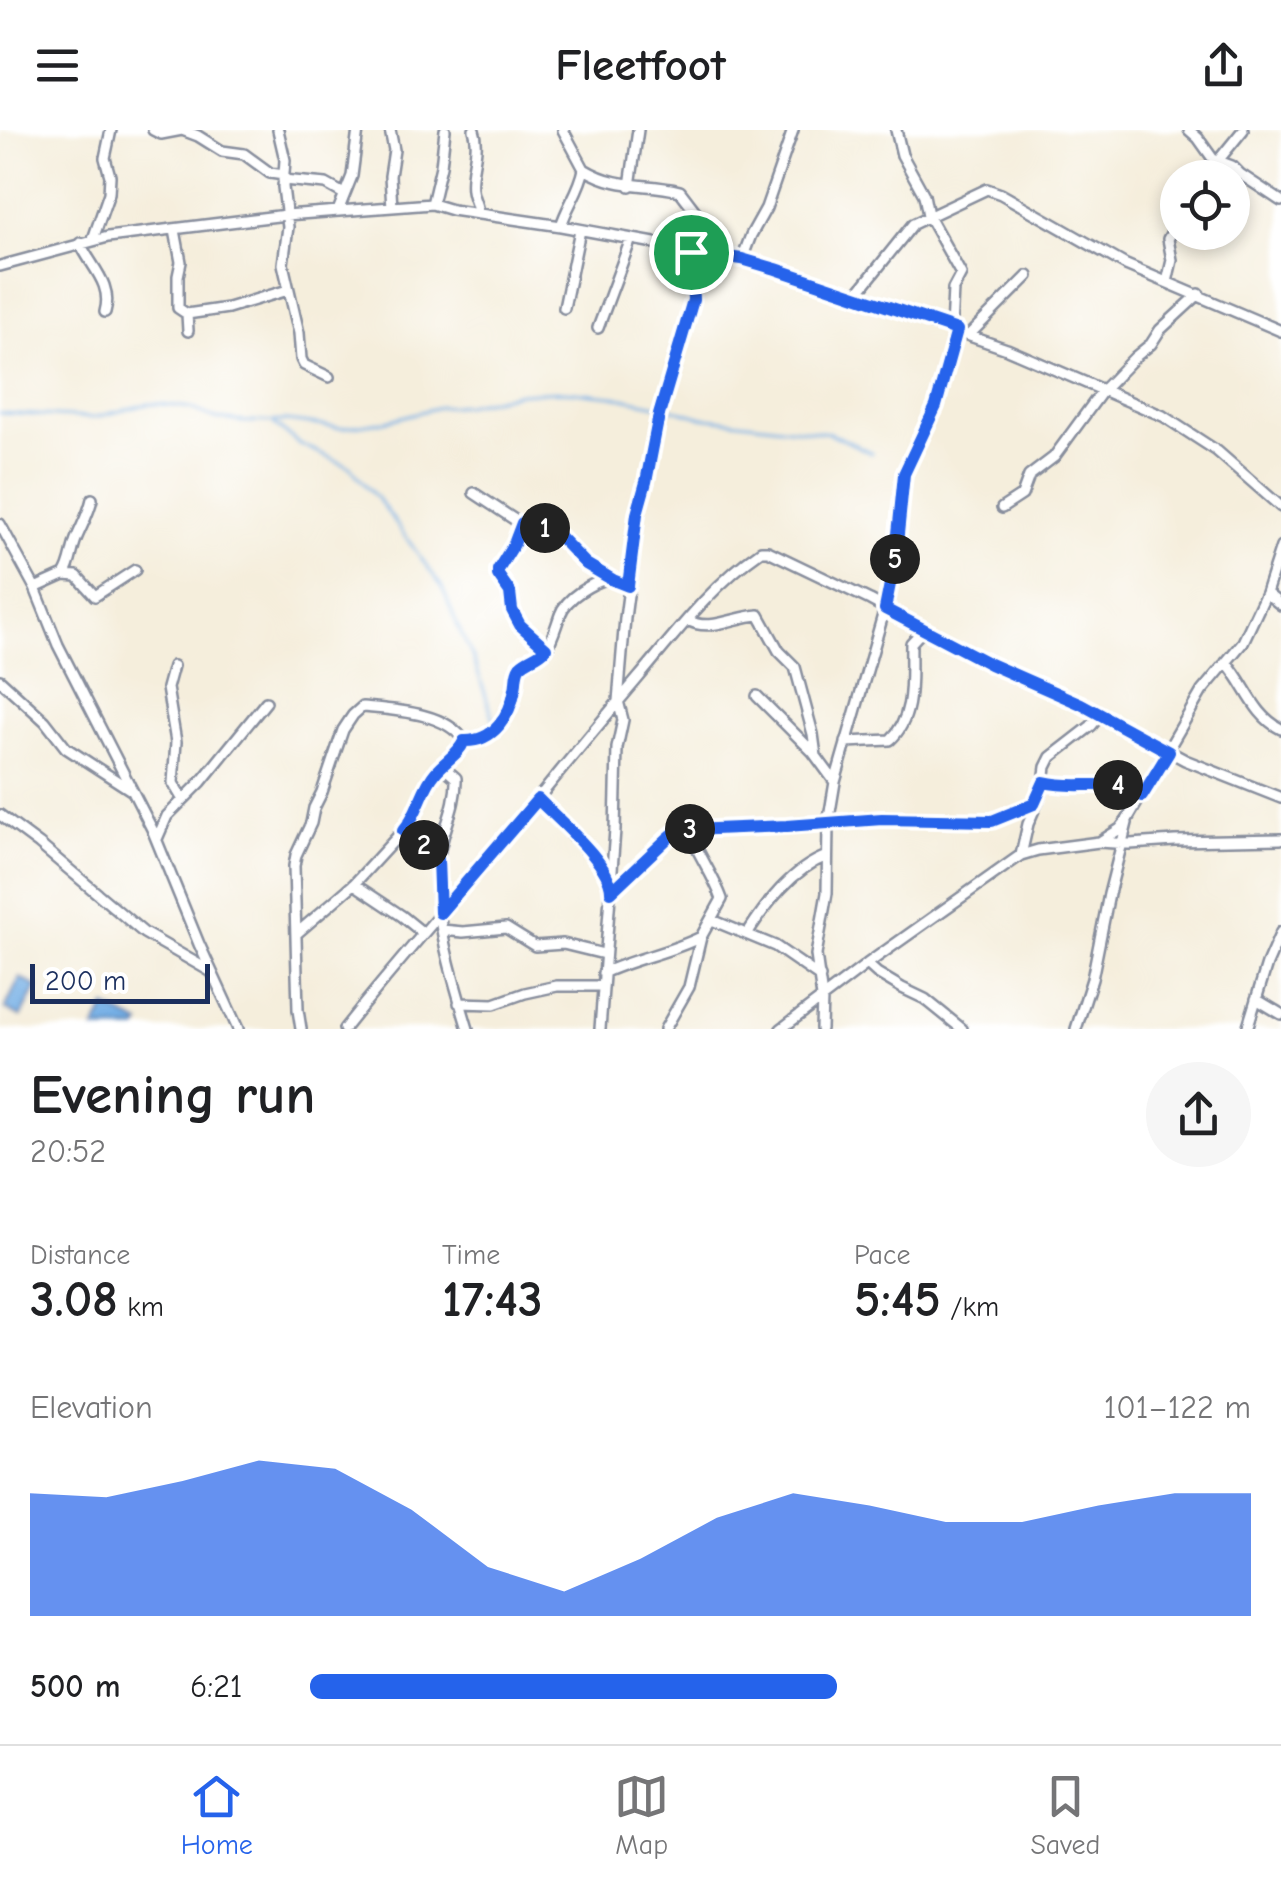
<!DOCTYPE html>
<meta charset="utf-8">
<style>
:root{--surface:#fff;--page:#f6f6f6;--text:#202124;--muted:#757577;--line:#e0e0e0;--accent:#2563eb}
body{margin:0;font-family:"Comic Neue",sans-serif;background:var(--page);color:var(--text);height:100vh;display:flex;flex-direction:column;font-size:38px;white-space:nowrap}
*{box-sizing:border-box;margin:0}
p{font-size:32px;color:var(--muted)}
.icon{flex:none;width:55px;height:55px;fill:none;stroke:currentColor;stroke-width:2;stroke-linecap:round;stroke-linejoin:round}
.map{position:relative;height:899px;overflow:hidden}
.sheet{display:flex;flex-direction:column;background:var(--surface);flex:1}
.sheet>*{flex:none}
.controls{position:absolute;left:1160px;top:30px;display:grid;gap:20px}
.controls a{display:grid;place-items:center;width:90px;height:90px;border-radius:50%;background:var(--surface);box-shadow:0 5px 15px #0003;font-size:50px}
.scale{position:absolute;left:30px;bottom:25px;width:180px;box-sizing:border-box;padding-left:10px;border:5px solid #1b2f5e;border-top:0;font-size:28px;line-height:35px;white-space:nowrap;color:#1b2f5e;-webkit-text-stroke:8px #fff;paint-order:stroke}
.pin{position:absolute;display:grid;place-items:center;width:85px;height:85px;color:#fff;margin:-42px;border:5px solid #fff;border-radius:50%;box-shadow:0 2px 10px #0007}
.km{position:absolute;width:50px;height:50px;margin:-25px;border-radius:50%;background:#222;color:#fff;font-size:28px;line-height:50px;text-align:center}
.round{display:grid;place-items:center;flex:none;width:105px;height:105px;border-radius:52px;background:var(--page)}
.overview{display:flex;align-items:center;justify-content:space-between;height:170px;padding:0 30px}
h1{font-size:55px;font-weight:700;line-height:75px}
.figures{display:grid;grid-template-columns:repeat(3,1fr);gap:15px;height:170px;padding:10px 30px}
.figures div{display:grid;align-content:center}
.figures b{font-size:50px;font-weight:700}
.figures small{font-size:28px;font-weight:400}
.figures p{font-size:28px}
.chart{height:280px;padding:20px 30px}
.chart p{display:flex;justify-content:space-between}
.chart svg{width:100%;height:180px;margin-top:10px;fill:var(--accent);opacity:.7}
ul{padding:0 30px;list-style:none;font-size:32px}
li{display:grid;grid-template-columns:160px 120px 1fr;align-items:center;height:75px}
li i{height:25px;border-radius:12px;background:var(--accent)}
header{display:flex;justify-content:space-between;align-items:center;height:130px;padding:0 30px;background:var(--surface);font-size:45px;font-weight:700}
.tabs{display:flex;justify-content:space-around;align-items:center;height:140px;border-top:2px solid var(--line);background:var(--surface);font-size:28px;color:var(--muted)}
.tabs a{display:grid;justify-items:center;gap:5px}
.tabs .active{color:var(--accent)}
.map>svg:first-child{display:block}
.water{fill:#74afe5;stroke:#486fa2;stroke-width:2.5}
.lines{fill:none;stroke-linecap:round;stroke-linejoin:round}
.stream{stroke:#74afe5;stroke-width:2.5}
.minor-casing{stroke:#888e9d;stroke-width:14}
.minor{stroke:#fff;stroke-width:9}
.route-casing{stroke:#fff;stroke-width:20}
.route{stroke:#2563eb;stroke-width:12}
</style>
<header><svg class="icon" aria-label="menu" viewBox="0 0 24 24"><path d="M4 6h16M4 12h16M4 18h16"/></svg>Fleetfoot<svg class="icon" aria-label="share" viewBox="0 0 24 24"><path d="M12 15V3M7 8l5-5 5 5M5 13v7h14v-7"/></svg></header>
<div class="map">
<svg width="1281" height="899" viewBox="0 0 1281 899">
<rect width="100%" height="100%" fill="#fff"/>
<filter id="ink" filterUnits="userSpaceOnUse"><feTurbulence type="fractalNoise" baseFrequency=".01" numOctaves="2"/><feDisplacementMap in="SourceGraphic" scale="20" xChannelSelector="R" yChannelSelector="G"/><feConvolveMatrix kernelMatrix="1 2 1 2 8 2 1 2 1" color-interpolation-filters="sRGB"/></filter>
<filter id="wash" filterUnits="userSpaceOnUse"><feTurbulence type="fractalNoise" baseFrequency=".0048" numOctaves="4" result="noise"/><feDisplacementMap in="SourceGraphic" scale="40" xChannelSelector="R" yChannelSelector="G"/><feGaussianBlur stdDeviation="2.25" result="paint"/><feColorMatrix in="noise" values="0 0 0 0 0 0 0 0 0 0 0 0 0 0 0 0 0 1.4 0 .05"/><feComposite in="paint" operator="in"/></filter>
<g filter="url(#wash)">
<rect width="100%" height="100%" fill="#f5eedc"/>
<path class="water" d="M20,848L37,857L21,887L5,879Z
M106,877L141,894L138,899H95Z"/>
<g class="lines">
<path class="stream" d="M667,277L700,287L830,303L872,323
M0,283L92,288L148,274H161L190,278L217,289L246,292L287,291L341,298L386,291L439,277L466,275L520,263L565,261L612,266L657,275
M274,294L298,313L350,337L381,373L442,457L459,499L473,528L494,590"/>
</g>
</g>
<g filter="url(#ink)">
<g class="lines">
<g class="minor-casing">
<path id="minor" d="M153,0L161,4L182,0
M182,0L198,6L222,21L244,24L270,43L284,45
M278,0L285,30L283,57L288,97L283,134L299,203L301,229L304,235L329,247
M390,0L394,20L390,46L392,77
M474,0C481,20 469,40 472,60C473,69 478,75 478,84
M563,0L584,39C619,60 644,52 680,61L699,86L698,103L691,122L694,164L659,285L646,352L634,399L633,427L625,488L618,571L623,590L617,618L615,700L600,899
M896,0L902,25L924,65L928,85L961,144L953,159L951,199
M1189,0L1198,8L1213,29L1232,36L1240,44L1281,71
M1204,48L1243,0
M283,50L326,54L344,64
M630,56L638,0
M432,74L441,36L445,0
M338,81L352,46L358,0
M561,96C567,76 580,60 584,39
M175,100L181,132L178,146V178L187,184L188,201
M93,109L109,63L110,46L105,28L111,0
M80,113C91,137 113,154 105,182
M742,129L751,105L766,78L793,0
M0,136L108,107L286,85L432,74L452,80L561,96L742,129L776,139L1007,219L1163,286L1217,321L1281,377
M1167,152L1172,130L1168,109L1178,91
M856,165L913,94L987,59L1001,64L1126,135L1281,201
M564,178L580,100
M187,184L228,178L288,160
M598,198L631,109
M969,205L1028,146
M474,363L518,392L555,402L586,434L606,446L629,456
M1002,378L1022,365L1029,346L1054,327L1103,260L1135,227L1151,214L1160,200L1199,164
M522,393L514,413L498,440V445L510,462L512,480L520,495L546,518
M0,394L35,458L58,515L152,699L199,814L238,899
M64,445C72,433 71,420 77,407C83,393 89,383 92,369
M35,458L64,445L77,446L95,466L135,440
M1266,463L1281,475
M688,490C709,503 736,486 759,485L779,521L795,537L813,604L816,626
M1226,532C1246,554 1253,585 1281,599
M173,536L167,558L176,612L173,653L183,670
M0,550L45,591L66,618L131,660
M757,566L813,622L835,652
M846,612L890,610C916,587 910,545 911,513L924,499
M442,636L456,648C457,678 441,702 438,731C432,784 453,849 468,899
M1044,652C1082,661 1105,646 1142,666
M537,669L599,733L610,752
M0,685L39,714L144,803L210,841
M403,701L422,714L438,729
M157,709L167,686L201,652L266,572
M1101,711L1120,699L1127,690L1202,561L1243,512L1266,463L1281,417
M1021,725L1028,694L1043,659L1046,637L1051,627L1091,596L1101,584
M354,754L402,786L423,803
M611,761L668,708L674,703L689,700L787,696L882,689L992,691L1034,674
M712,790L775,816L820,847
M442,800L463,802L506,798L535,816L563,814L604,824
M296,804L354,754L410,693L435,643L461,619L464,611C494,612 509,588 515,561C516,554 515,544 519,538C525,529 539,529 545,521C552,511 556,496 560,485C566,467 592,453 609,448
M747,804C766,774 792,739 827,726
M867,834L877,843L902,858L925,869L962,899
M603,843C635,828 669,823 701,807
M1256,869L1281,884
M459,873L494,874L525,863L557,856H601
M301,899L298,880L294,736L296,725L311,693L314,678L322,662L343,600L353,585L362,577C393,580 447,582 464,611
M344,899C407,819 477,744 541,665C573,625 606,586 639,547C676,503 713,454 761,421H768L870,470L990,534L1081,574L1185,630L1281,668
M665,899L689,857L701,807L722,769C713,744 697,724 689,700
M781,899L867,834L1021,725L1038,720L1099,712L1130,714L1175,711L1281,709
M821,899L822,868L816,825L827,763L828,694L835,652L891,457L904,344L936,276L957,200
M1076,899L1092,849L1109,764L1127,693
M1247,899L1267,834L1281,802"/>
</g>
<use href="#minor" class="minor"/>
</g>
</g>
<g class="lines" filter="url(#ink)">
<g class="route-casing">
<path id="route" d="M691,122L742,129L776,139L957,200L936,276L904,344L896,424L885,479L990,534L1081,574L1169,622L1142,666C1106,646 1081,661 1044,652L1034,674L992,691L882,689L787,696L690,700L674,703L668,708L611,762C612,734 557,689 538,669L440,783L438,729L422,714L403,701C419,683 421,659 436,642C445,631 459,624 464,611C494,612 510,586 515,559C517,551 515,543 520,536C528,528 539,527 546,518L520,495L512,480L510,462L498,445V440L514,414L522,393L555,402L586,434L613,450L628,456L637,384L646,352L659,285L693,170Z"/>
</g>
<use href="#route" class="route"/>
</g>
</svg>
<div class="controls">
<a><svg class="icon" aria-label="locate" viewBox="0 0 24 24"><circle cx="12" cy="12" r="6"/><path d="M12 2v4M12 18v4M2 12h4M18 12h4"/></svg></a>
</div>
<div class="scale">200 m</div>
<div class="pin" style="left:691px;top:122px;background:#1e9e55"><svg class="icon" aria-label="arrive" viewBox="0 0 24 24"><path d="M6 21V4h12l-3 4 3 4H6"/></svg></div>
<b class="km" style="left:545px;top:398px">1</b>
<b class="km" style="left:424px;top:715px">2</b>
<b class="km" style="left:690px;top:699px">3</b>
<b class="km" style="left:1118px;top:655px">4</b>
<b class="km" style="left:895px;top:429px">5</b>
</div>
<section class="sheet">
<div class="overview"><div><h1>Evening run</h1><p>20:52</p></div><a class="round"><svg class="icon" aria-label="share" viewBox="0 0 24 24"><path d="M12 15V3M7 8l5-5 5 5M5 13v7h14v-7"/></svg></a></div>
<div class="figures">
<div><p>Distance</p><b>3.08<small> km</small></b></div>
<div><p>Time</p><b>17:43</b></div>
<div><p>Pace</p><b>5:45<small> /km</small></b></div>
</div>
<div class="chart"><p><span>Elevation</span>101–122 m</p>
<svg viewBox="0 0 160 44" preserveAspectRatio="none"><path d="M0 44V14L10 15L20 11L30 6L40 8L50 18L60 32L70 38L80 30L90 20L100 14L110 17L120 21L130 21L140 17L150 14L160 14V44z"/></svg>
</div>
<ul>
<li><b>500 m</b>6:21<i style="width:56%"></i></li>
</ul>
</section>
<nav class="tabs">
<a class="active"><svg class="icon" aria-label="home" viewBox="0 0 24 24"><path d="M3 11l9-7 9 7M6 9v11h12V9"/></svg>Home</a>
<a><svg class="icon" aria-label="map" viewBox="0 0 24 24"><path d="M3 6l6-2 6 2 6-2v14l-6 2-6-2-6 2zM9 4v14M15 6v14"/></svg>Map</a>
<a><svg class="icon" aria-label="saved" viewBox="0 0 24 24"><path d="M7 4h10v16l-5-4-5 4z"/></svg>Saved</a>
</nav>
